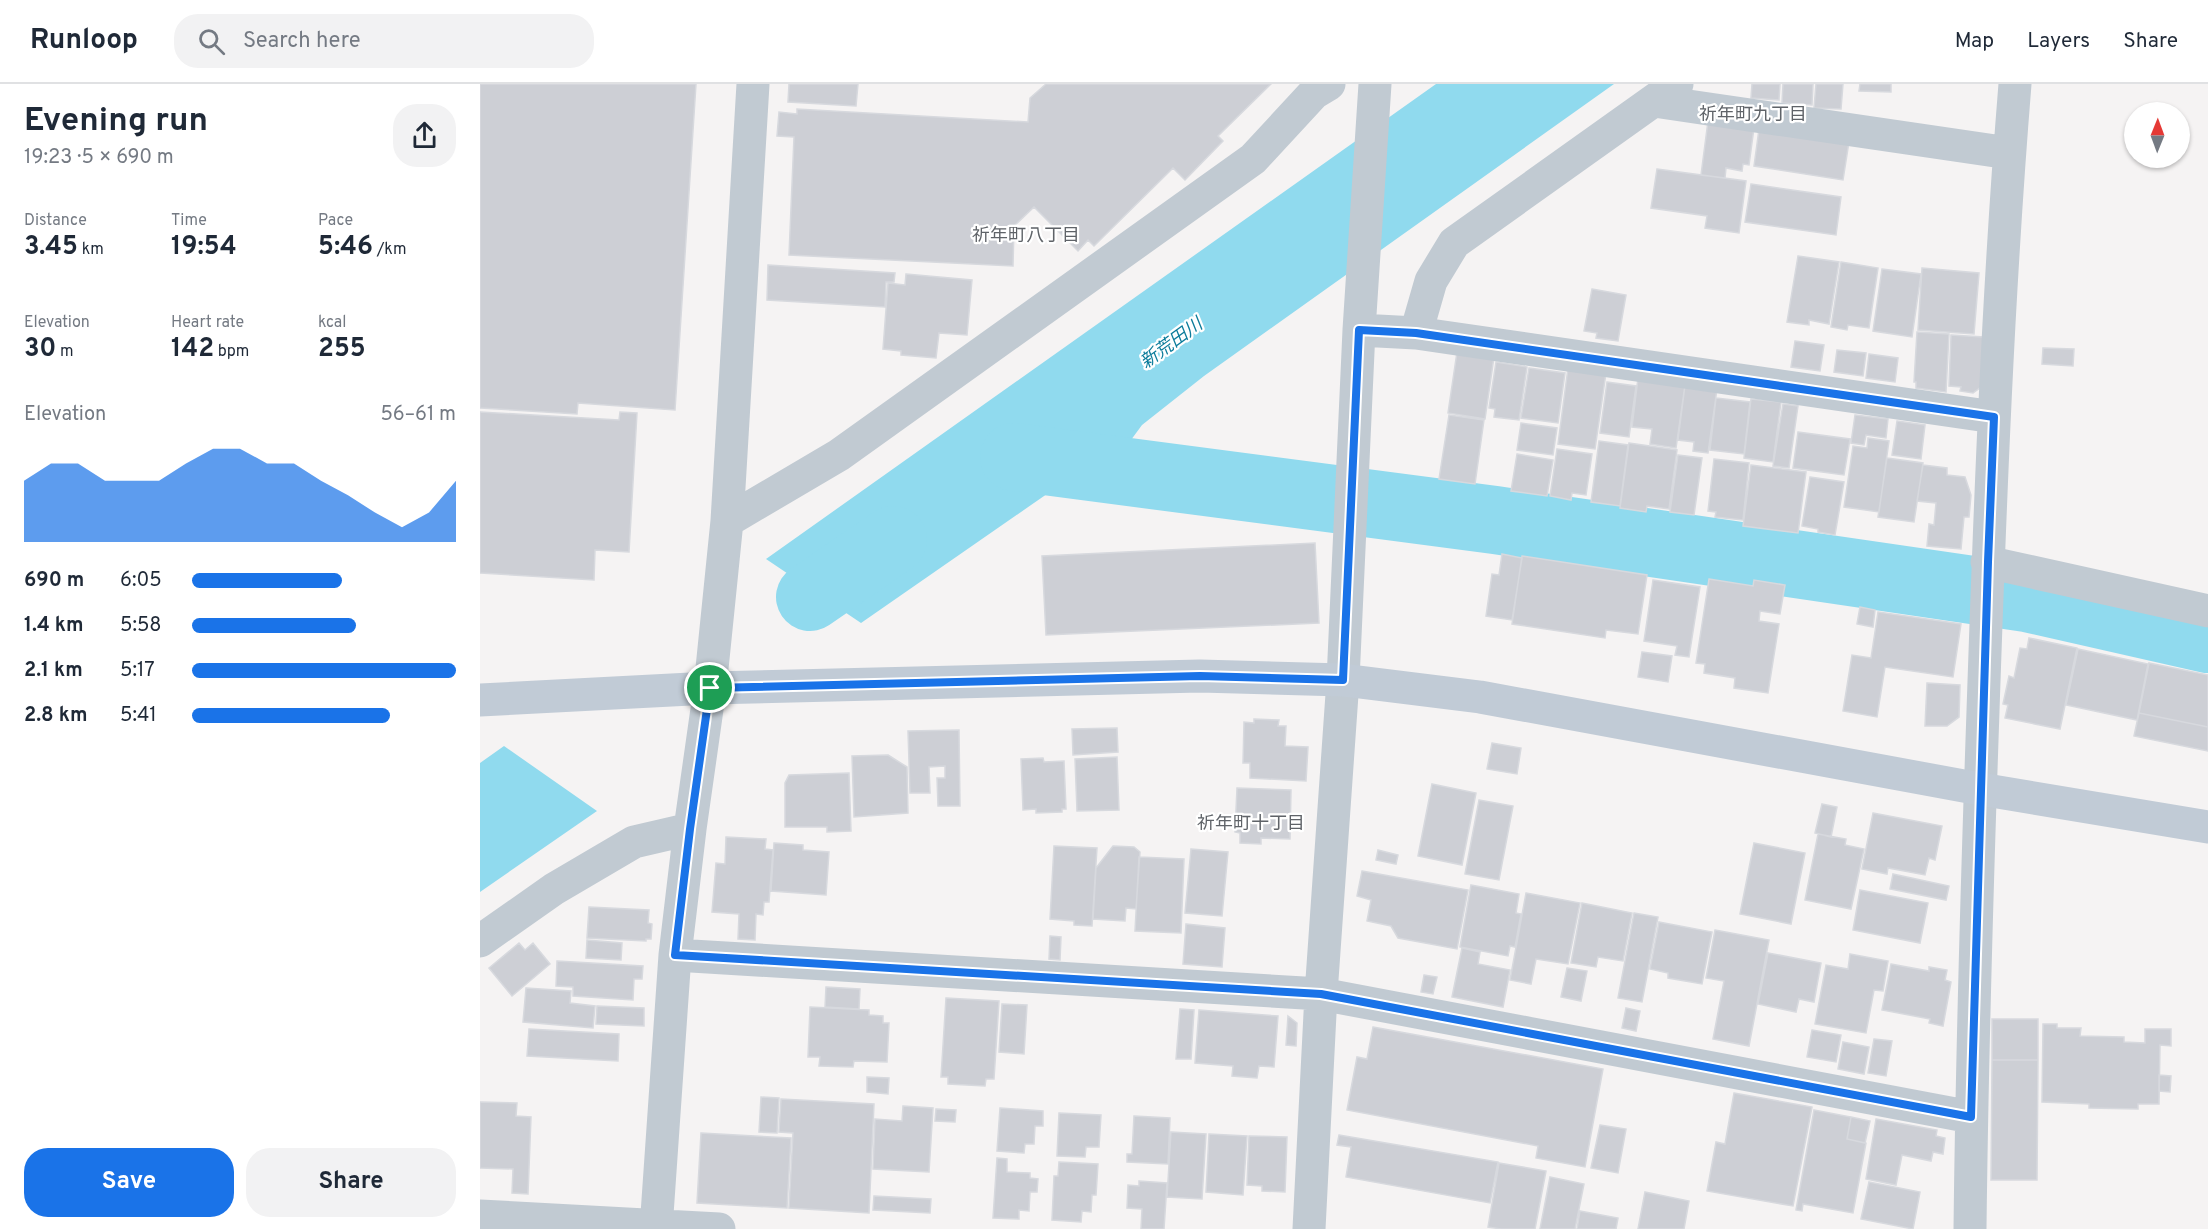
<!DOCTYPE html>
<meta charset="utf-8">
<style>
:root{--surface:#fff;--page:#f2f2f3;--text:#1f2937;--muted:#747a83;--line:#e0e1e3;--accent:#1a73e8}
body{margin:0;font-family:Overpass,"Noto Sans JP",sans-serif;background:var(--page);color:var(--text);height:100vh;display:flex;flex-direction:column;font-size:22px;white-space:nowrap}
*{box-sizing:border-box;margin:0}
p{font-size:20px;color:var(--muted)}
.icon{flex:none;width:33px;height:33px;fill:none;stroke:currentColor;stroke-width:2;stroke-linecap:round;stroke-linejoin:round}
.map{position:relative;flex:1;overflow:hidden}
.side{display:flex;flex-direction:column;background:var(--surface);width:480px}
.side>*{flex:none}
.needle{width:39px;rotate:1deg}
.fabs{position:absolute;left:1644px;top:18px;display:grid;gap:12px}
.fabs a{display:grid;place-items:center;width:66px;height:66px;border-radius:50%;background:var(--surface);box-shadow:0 2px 4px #0004;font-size:30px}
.pin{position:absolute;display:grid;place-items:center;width:51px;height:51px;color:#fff;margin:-26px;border:3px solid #fff;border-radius:50%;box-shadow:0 2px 6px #0007}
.round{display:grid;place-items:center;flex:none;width:63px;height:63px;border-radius:24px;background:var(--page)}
.summary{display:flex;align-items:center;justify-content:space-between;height:102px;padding:0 24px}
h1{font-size:33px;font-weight:700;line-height:45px}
.stats{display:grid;grid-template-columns:repeat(3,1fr);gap:9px;height:102px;padding:6px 24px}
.stats div{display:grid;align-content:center}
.stats b{font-size:26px;font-weight:700}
.stats small{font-size:16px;font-weight:400}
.stats p{font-size:16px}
.chart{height:168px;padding:12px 24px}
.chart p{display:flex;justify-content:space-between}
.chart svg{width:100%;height:108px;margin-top:6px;fill:var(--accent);opacity:.7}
.cta{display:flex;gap:12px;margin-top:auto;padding:12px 24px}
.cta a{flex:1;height:69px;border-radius:24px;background:var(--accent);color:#fff;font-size:24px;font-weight:700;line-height:69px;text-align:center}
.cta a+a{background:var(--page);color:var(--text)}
ul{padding:0 24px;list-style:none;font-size:20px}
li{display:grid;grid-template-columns:96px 72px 1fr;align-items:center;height:45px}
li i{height:15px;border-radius:8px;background:var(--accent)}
header{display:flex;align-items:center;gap:36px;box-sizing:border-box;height:84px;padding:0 30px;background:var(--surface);border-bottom:2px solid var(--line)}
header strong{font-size:28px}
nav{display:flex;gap:33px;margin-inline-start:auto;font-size:21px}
.search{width:420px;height:54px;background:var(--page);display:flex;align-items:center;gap:15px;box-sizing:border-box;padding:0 21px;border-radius:24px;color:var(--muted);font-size:22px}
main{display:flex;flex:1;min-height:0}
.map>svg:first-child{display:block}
.water{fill:#90daee}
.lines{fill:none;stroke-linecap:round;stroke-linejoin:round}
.river{stroke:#90daee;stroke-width:68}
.building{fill:#cdcfd5;stroke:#d7d9de;stroke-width:1.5}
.street{stroke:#c1cad2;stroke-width:33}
.secondary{stroke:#c1cbd6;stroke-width:33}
.route-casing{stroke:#fff;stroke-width:12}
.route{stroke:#1a73e8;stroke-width:8}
.labels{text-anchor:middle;stroke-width:4.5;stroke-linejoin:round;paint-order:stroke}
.neighbourhood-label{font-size:18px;fill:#5f6368;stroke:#fff}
.water-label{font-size:18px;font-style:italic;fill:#0c7c9b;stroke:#fff}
</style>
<header>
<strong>Runloop</strong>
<div class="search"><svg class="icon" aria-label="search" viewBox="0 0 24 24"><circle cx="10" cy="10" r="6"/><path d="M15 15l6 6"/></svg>Search here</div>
<nav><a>Map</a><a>Layers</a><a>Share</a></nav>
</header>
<main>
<section class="side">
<div class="summary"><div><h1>Evening run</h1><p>19:23 · 5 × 690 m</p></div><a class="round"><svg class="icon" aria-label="share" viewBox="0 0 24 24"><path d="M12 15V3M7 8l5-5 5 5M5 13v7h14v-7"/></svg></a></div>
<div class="stats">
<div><p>Distance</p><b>3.45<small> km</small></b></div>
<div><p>Time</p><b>19:54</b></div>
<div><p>Pace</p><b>5:46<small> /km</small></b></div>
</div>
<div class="stats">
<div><p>Elevation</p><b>30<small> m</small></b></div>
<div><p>Heart rate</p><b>142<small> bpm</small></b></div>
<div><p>kcal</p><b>255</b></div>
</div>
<div class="chart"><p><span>Elevation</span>56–61 m</p>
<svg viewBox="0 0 160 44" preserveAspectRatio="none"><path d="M0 44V19L10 12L20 12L30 19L40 19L50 19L60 12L70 6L80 6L90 12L100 12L110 19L120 25L130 32L140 38L150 32L160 19V44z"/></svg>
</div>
<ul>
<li><b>690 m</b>6:05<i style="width:57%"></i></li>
<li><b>1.4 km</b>5:58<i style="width:62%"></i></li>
<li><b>2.1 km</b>5:17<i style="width:100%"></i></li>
<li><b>2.8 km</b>5:41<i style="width:75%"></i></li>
</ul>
<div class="cta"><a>Save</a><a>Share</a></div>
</section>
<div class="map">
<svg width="1728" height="1145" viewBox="0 0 1728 1145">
<rect width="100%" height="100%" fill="#f5f3f3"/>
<path class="water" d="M956,0H1134L724,292L662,341L648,360L605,399L577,403L381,539L286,475Z
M24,662L117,727L0,808V679Z"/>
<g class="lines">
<path class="river" d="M534,373L1015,436L1547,514L1728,555
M330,513L413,456"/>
</g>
<path class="building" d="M0,0H216L195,326L98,319L97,330L0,324Z
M309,0H378L376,22L308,18Z
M566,0H791L738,52L743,57L705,96L693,84L614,162L608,156L598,167L554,123L534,142L533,182L309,171L314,53L297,52L299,28L317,30V25L548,38L550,14Z
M1272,0H1300L1299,16L1271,14Z
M1303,0H1333L1332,21L1302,19Z
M1336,0H1363L1361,25L1334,24Z
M1380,0H1411V8L1379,7Z
M1228,37L1274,44L1269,81L1263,80L1262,87L1246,84L1245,94L1221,91Z
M1279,45L1369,58L1363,96L1274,82Z
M1177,85L1266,97L1259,149L1225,144L1227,132L1171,124Z
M1271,100L1361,113L1356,151L1265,138Z
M1318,172L1359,178L1349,240L1329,236V241L1307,238Z
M1361,178L1398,184L1389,244L1368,241L1367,246L1351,243Z
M288,181L415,189L414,198H406L405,223L287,216Z
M1442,184L1499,189L1494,250L1438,246Z
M1402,185L1441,190L1432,253L1393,247Z
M426,190L492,196L487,251L459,249L456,274L421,271V267L403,265L408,199L425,201Z
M1112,205L1146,211L1138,257L1116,254L1117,249L1104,247Z
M1437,248L1469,250L1466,308L1436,304V298H1434Z
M1471,251L1504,253L1501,303L1493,309L1480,307L1481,303L1469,302Z
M1315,257L1344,261L1340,287L1311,283Z
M1563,264L1594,265L1593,282L1562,280Z
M1357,266L1386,269L1383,292L1354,288Z
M977,268L1014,273L1005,335L968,329Z
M1389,270L1418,274L1415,298L1386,294Z
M1016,278L1047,283L1039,336L1014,333L1015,325L1009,324Z
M1049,284L1085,289L1078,339L1041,334Z
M1088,284L1126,289L1115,365L1078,360Z
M1158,294L1205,301L1196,364L1170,360L1172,345L1152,343Z
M1127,298L1156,302L1149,353L1120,349Z
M1205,301L1237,305L1228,369L1213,367L1214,358L1198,356Z
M1236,314L1270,318L1264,370L1230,366Z
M1271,315L1301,318L1293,378L1264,374Z
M1303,320L1318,322L1309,384L1293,382Z
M0,328L139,336L140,328L157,329L149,468L115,466L114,496L0,489Z
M969,331L1004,336L995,400L959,395Z
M1375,331L1408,335L1406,354L1386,351L1384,361L1371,359Z
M1417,337L1445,341L1441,375L1412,371Z
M1041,339L1077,344L1073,371L1037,366Z
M1318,348L1370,355L1364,391L1313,384Z
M1388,354L1409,357L1399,428L1364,423L1373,362L1387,364Z
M1119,357L1148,361L1140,422L1111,418Z
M1149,359L1197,366L1189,425L1167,422L1166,428L1140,424Z
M1077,365L1112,370L1106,411L1092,409L1091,416L1070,412Z
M1037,370L1073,376L1067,412L1031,407Z
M1198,371L1222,374L1214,431L1190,428Z
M1407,374L1443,379L1434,438L1398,433Z
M1234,375L1269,379L1263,436L1235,433L1236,428L1228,427Z
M1271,381L1326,388L1318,449L1263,442Z
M1443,381L1467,384V391L1485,393L1491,411L1489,433H1484L1481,465L1447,462L1449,440L1454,441L1456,419L1437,417Z
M1330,393L1364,398L1355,451L1338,448V445L1322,442Z
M835,459L839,539L566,551L562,472Z
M1022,470L1042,474L1032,536L1006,532L1012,490L1019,491Z
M1042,472L1167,491L1158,550L1126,546L1125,554L1032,540Z
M1229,495L1273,502L1274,496L1305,501L1300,530L1280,527L1279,537L1299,540L1288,609L1254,604L1255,594L1224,589L1225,580L1216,579Z
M1173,496L1220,503L1209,573L1195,571L1197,562L1164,557Z
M1380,523L1395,526L1393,543L1377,540Z
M1398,528L1481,540L1473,593L1405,583L1397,633L1363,627L1372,571L1391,574Z
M1549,554L1597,564L1580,645L1525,634L1528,621L1523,620L1529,592L1534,594L1540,564L1547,565Z
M1598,565L1668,580L1657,636L1586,621Z
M1162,568L1192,572L1188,598L1158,593Z
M1669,579L1728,591V643L1659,629Z
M1447,599L1480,601L1479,633L1467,642H1445Z
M1659,629L1728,643V667L1654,652Z
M774,635L799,636L798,642H806L805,662L828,663L826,697L770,694V679H763L764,638L774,639Z
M637,644L638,668L593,671L592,645Z
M479,646L480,722H458L457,694H465V682L449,683L450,709H430L428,647Z
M1012,659L1041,664L1037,690L1007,685Z
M408,671L427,683L428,729L374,733L372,672Z
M637,673L639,726L597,727L595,675Z
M563,674L564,678L584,677L586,725H582V728L556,729V725L543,726L541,675Z
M369,689L371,747L347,748V743H305V699L309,691Z
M952,700L996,709L982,781L938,772Z
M757,704L811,706L810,755L781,754V760L760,759V749L755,748Z
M999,716L1033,722L1019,796L985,790Z
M1342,720L1357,723L1351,753L1335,749Z
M1393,729L1462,742L1455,776L1449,774L1445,791L1408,784L1407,790L1382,785Z
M1338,750L1366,755L1365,761L1384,765L1371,825L1325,816Z
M246,753L286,755L285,765L293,766L289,818H284L283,831L276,830L275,856L258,855L259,830L232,828L236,779L245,780Z
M294,759L323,761V766L349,768L346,811L291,807Z
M1274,759L1325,769L1311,840L1260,830Z
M574,762L617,764L612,842L594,841V837L570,835Z
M633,762L654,763L660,768L656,825L646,824L645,837L613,835L616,784Z
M711,765L748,768L742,832L705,829Z
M898,766L918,771L916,780L896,776Z
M659,773L704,775L701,849L655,847Z
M882,787L988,806L977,865L918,854L911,842L887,837L891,816L877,812Z
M1413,790L1469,802L1466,816L1410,805Z
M991,801L1039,810L1036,829L1041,830L1035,863L1030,862L1028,872L980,863Z
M1380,806L1448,819L1440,859L1373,846Z
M1046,809L1100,819L1088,880L1056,875L1051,900L1030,896Z
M1102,819L1152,829L1143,877L1118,873L1116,883L1091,879Z
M109,823L169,826L168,839L172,840L171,855H166V857L107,854Z
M1154,829L1178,833L1162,918L1138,914Z
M1179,838L1232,848L1222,900L1188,894V889L1170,885Z
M706,840L745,844L742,883L703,880Z
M1235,846L1289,856L1269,962L1233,955L1244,897L1226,894Z
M570,852L581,853L580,876L569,875Z
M107,856L142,859L141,876L106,874Z
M39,859L45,866L53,859L70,880L32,912L9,884Z
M982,864L1000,868L998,880L1030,886L1023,923L972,913Z
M1288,869L1341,879L1334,918L1319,915L1316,928L1278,920Z
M1370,870L1408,877L1403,907L1394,906L1386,949L1335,940L1346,881L1368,885Z
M77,877L163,882L162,895H154L153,916L93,912V903L76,902Z
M1411,880L1449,887V883L1467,886L1465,896L1471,898L1463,942L1449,939L1450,935L1402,926Z
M1087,884L1107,887L1101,917L1081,913Z
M944,891L957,893L953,910L941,908Z
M346,903L380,905L379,925L345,923Z
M46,904L91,907L90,919L115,922L113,944L43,938Z
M466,914L519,917L514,995H506L505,1002L468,1000V993H461Z
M522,920L547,921L544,970L519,968Z
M117,922L164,924V942L116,940Z
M330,923L389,926V931L403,932V939H409L407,978L374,977L373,983L339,982L340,973H328Z
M1146,924L1160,927L1156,947L1142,944Z
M700,925L714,926L711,975H696Z
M719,926L798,932L794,983L779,982L777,994L752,992L753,982L715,979Z
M808,932L817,939L816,962L806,961Z
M1512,935H1558V976H1512Z
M1563,940H1577V944H1601L1600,952L1644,953V958L1665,959V945H1691V962L1680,961L1679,1020H1658V1025L1609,1024V1020L1562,1018Z
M893,943L1123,985L1105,1083L1056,1074L1058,1062L867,1026L877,973L887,975Z
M49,945L139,950L138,977L47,972Z
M1332,946L1361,951L1356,978L1327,973Z
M1394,955L1412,957L1406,992L1388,989Z
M1363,958L1389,963L1384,990L1358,985Z
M1512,976H1558L1557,1096H1511Z
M1679,991L1691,992L1690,1008L1679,1007Z
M387,993L409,994L408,1010L387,1008Z
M1254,1009L1332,1023L1313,1122L1227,1107L1236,1058L1245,1060Z
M281,1013L299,1014L297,1049L279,1048Z
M301,1015L394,1020L389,1129L309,1124L313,1049L299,1048Z
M0,1018L37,1019L36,1032L51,1033L48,1110L32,1109L33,1085L0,1084Z
M423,1022L453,1024L449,1088L393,1085L395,1035L422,1037Z
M520,1024L563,1027V1042H555L554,1060H545L544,1069L517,1067Z
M456,1025L476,1026L475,1038L455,1037Z
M1334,1026L1371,1033L1367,1055L1386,1059L1373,1129L1323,1120L1322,1127L1316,1126Z
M579,1029L621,1031L619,1063H606L605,1073L577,1072Z
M654,1032L690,1034L688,1080L647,1078V1070H652Z
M1371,1033L1390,1037L1385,1059L1367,1055Z
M1396,1035L1457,1046L1456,1052L1465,1054L1463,1070L1453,1068L1451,1077L1422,1071L1416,1101L1386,1095Z
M1120,1041L1146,1045L1138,1089L1111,1084Z
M691,1048L726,1050L722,1115L687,1113Z
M221,1049L311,1054L307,1124L217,1119Z
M729,1050L767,1052L763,1111L726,1108Z
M859,1051L1018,1078L1010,1119L866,1093L871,1063L857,1061Z
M769,1052L807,1053L805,1108L782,1107V1102L767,1101Z
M517,1074L527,1075V1088L550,1089V1094L558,1095L557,1108H550L549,1127L539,1126V1135L513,1134Z
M579,1078L618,1080L616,1111H612L611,1128L602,1127L601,1138L572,1136L574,1092H578Z
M1019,1079L1066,1087L1055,1145H1021L1008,1143Z
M1070,1093L1104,1100L1095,1145H1060Z
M659,1097L687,1099L684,1145H661L662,1125L647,1124L648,1101L659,1102Z
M1389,1098L1440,1108L1433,1145L1381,1135Z
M1165,1108L1209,1117L1204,1145H1158Z
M394,1112L451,1115L450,1129L393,1126Z
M1100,1127L1138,1134L1136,1145H1097Z"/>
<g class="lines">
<path class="street" d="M1174,17L1529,69
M879,246L936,249L1514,333
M936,249L951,197L974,159L1197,0
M247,437L359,371L773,75L834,9L849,0
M1507,478L1728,527
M0,857L74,805L154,758L210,745
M195,871L841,910L1491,1033
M0,1132L239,1145
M176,1145L195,871L210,745L230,604L247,437L273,0
M829,1145L841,910L863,596L879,246L895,0
M1490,1145C1492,972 1497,800 1503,627C1510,418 1518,209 1535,0"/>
<path class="secondary" d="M0,616L230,604L720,592L863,596L1000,613L1500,705L1728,743"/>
</g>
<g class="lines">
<g class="route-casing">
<path id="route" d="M879,246L936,249L1514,333L1508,478L1491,1033L841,910L195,871L210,745L230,604L720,592L863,596Z"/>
</g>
<use href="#route" class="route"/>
</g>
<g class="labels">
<g class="neighbourhood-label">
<text x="1273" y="36">祈年町九丁目</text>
<text x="546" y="157">祈年町八丁目</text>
<text x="771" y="745">祈年町十丁目</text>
</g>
<g class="water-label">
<text transform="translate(691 259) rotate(-36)" y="6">新荒田川</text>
</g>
</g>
</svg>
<div class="fabs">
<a><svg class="needle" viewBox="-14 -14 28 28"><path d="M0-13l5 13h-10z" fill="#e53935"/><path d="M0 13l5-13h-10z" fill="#747a83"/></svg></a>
</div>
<div class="pin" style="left:230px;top:604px;background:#1e9e55"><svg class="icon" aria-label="arrive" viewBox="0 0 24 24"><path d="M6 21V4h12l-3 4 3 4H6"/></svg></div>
</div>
</main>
